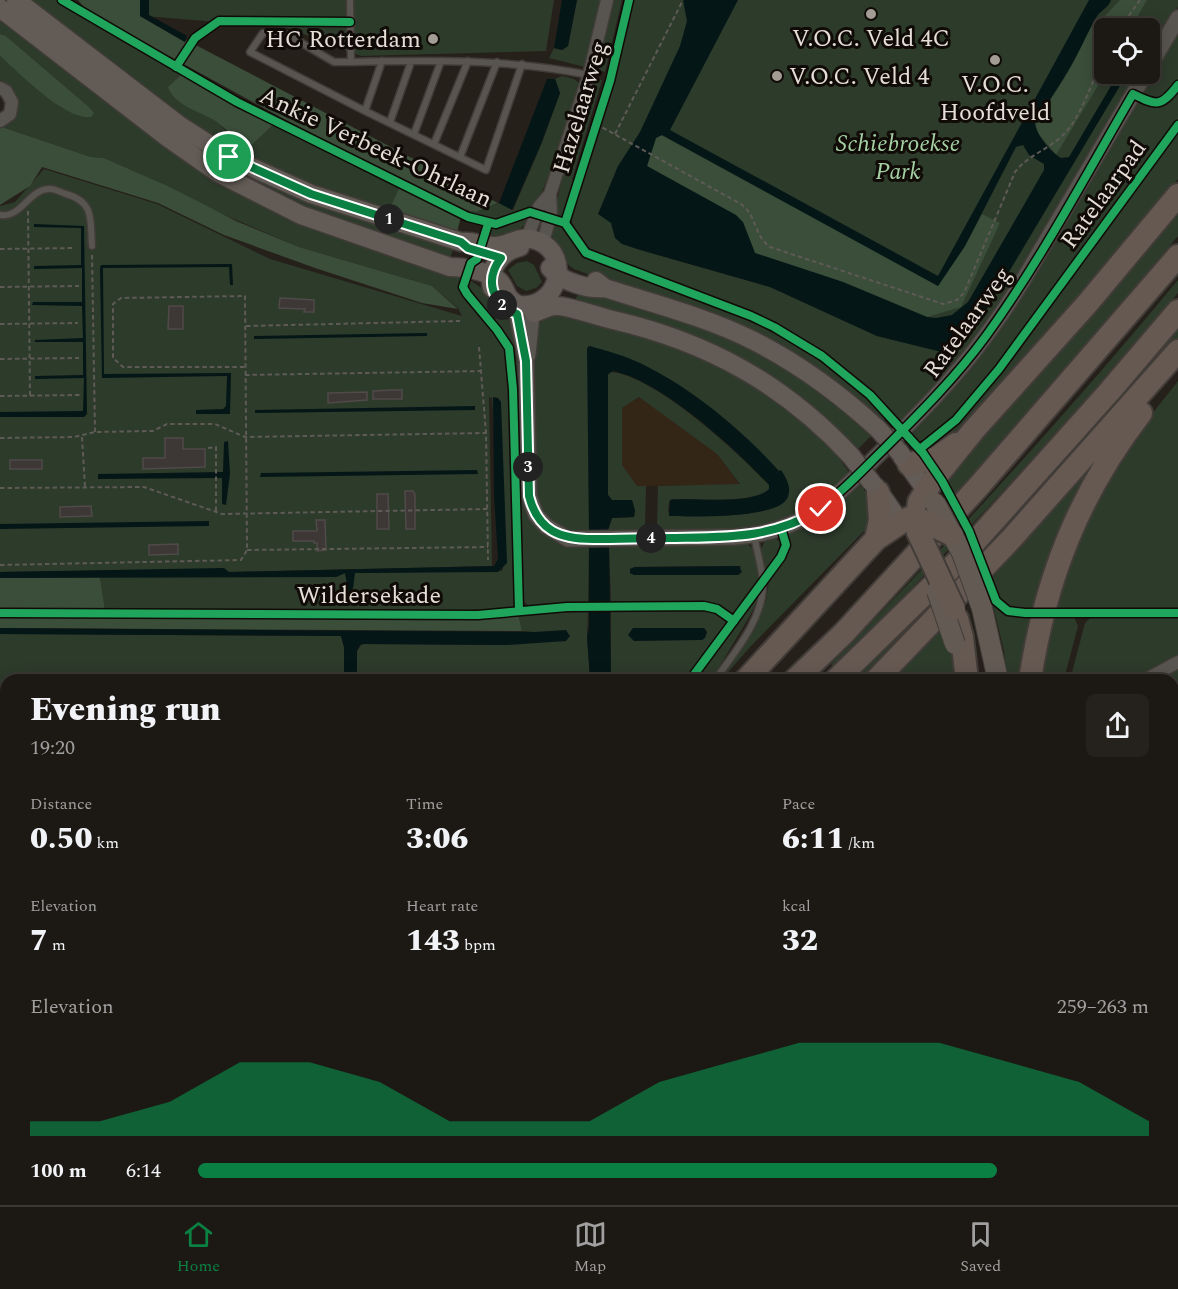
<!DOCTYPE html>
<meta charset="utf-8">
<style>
:root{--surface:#1c1814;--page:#25211d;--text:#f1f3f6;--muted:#a0a0a0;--line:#3a3734;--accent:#0b8043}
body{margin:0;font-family:Spectral,serif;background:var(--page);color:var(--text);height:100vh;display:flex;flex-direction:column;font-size:22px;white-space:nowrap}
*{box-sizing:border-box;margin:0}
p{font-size:20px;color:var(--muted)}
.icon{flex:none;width:33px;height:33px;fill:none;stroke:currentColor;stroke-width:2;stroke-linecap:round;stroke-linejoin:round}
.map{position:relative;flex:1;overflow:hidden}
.sheet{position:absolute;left:0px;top:674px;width:1179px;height:532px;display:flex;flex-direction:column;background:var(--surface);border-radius:18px 18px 0 0;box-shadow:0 3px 15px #0003,0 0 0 2px var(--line)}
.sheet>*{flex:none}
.controls{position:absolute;left:1094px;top:18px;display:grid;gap:12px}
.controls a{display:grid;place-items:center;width:66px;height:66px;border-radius:9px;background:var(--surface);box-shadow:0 3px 15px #0003,0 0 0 2px var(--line);font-size:30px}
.pin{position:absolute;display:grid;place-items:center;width:51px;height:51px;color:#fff;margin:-26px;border:3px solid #fff;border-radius:50%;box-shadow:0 2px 6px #0007}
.km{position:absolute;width:30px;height:30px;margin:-15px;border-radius:50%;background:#222;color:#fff;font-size:16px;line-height:30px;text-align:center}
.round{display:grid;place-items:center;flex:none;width:63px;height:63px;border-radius:9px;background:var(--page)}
.summary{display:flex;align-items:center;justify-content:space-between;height:102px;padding:0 30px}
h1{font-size:33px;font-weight:800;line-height:45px}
.metrics{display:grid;grid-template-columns:repeat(3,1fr);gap:9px;height:102px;padding:6px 30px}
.metrics div{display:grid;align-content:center}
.metrics b{font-size:30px;font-weight:800}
.metrics small{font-size:16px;font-weight:400}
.metrics p{font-size:16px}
.chart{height:168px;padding:12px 30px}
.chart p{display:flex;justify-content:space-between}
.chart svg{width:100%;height:108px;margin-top:6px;fill:var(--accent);opacity:.7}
ul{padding:0 30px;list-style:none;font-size:20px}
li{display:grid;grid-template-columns:96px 72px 1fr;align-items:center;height:45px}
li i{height:15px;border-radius:8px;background:var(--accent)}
.dock{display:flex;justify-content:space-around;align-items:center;height:84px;border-top:2px solid var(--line);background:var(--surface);font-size:16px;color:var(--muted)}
.dock a{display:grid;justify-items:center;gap:3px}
.dock .active{color:var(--accent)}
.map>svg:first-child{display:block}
.built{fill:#342617}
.green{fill:#2d3b2b;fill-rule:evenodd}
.forest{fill:#3b4e3a}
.water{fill:#051617;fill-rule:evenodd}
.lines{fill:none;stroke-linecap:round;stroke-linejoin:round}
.stream{stroke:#051617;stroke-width:4}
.building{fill:#3d3736;stroke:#504a49;stroke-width:1.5}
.service-casing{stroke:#413c38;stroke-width:9}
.minor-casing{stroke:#413c38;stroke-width:15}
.tertiary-casing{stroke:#413c38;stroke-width:18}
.secondary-casing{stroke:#413c38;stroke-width:21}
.primary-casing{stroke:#413c38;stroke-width:22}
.motorway-casing{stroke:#413c38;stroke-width:26}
.path{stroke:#5e5a56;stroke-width:2;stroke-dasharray:4.5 3;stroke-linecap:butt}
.service{stroke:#58544f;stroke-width:6}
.minor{stroke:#58544f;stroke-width:12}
.tertiary{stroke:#58544f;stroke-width:15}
.secondary{stroke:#635c56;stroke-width:18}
.primary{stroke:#645a54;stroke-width:20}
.motorway{stroke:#665952;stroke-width:22}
.secondary-bridge-casing{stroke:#413c38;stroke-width:21;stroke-linecap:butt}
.primary-bridge-casing{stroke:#413c38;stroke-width:22;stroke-linecap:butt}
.motorway-bridge-casing{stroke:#413c38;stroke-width:26;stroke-linecap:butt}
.secondary-bridge{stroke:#635c56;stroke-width:18}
.primary-bridge{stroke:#645a54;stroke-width:20}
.motorway-bridge{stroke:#665952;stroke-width:22}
.cycleway-casing{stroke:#100b06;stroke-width:11}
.cycleway{stroke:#20a55d;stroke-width:8}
.route-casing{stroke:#fff;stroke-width:12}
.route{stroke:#0b8043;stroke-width:8}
.poi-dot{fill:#a29c94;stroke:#100b06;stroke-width:2}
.labels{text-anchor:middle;stroke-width:6;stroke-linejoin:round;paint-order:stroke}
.poi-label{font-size:24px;fill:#e5ded6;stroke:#100b06}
.street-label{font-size:24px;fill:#e5ded6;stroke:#100b06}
.park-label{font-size:24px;font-style:italic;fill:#a4d0a4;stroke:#100b06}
</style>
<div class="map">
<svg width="1178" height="1205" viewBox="0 0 1178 1205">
<rect width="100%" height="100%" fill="#26201a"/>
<path class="built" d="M640,397L717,454L740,485L637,486L622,466V408Z"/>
<path class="green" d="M23,0H56L181,75L169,87L177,100L219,123L228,134L252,145L274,124L400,186L387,214L329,196L225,149Z
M145,0H554L546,51L361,56L288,28L145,16Z
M577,0H603L588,63L585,67L549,58L554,48L562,50L568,46Z
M612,0H622L605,72L595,69Z
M632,0H1178V7L1149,56V28H1104V74H1139L1015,282L957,363L902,422C817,326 710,295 594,252C579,245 569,226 572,210L612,83ZM637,249L970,332L951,354L877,336L770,287Z
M0,15L154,134L352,240L462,278L460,286L462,293L502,340L507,353L511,395L516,600L512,608L429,612L105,610L100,577H336L345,573L349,593L353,588L354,573L501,571L503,570L492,398L489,397L492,566L228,572L223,569L0,572V206L15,202L44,169L157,204L270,259L462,316L458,308L432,286L299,247L215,211L168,186L104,158L91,157L2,127L17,102L14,91L0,80V56L62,108L88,106L6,36L0,34Z
M1178,29V80L1163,98L1150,99L1144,94V87Z
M562,76L574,79L580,84L558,154L534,210C520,206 510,220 496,221C484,222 470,214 458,209L476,212L499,203L513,210L541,145L560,93L555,79Z
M593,78L602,80L572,180L575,181L564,214L559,218L554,216L565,164Z
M1178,90V119C1146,164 956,442 918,441L910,432L931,411L1137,101C1159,104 1162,111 1178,90Z
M1178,132V179L1083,292L963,426L951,438L926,451L928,447L948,434L998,377Z
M255,174L454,247L450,259L332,220L250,186Z
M1178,203V236L956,500L943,478Z
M525,215L532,216C521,232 506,237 487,240L492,228Z
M552,222C570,228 571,248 587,258C700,300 799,327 886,417L883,422L846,392L646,295L574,269C558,258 550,240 552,222Z
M527,261L534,265L542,282L536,288L526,291L517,286L508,270L517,263Z
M468,279L486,291L497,307L514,327L522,384L530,512L594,544V547H589L588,603L529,606L522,600L516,384L512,348L506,336L467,290Z
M1178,280V293C1068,422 954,547 834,668L831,664C951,541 1068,413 1178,280Z
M580,286L695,323L794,369L873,434L855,452L835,431L642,320L576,299Z
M557,312L694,352L781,401L830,446L851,475L815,507L760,530L659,533L657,528L658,486L740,484L717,454L639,397L622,408V465L637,486H646L645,528L642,533H604V530H608L612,518L634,517L635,511L632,500H612L608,495L607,376L611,372C654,375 739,453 769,485V489C755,504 693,499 672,499L669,502L668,512L677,516C703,515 774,520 788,497L779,472L747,439L702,402L640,363L588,346L589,530H593V533L569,532L546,517L536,499L533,387L536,330L544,317Z
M1178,324V343L870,679H854L941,589Z
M1178,381V609L1068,610L1067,616L1074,617L1078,626L1064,679L1040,680C1050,609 1074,540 1109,477C1127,443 1154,412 1178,381Z
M1094,462L1026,679H1006L1004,651L993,605L994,604C1002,614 1011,617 1025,617L1027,610C1000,609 999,599 990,576Z
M859,484L865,491L867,490L872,498L871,524L751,646L722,679L721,678L766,601L769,580L788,551L789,533L810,522L812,523L837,504Z
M772,537L780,541L778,556L765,574L761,549L766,539Z
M745,542L755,550L760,581L735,612H730L707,602L611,603L609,547H604V544ZM741,566L738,575H634L630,569L635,567Z
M756,596L757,601L752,612L712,679L695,680Z
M707,609L724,617L726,623L685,679L611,680V610Z
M557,610H588L587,637L590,679L357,680V651L362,644L506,645L534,632L522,631L518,613Z
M1092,616L1109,618L1178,617V657L1151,669L1136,679L1070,680L1085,623Z
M944,625L959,679L890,680Z
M0,634L341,636L344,647V679L6,680V917H0Z
M1178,667V1205H1027L1028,1200H1173V680L1153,679Z
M0,1043H6V1134L0,1137Z
M349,1200H905L906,1205H350Z"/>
<path class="forest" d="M78,0H140V16L185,42L186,40L498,203L476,212L458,209L282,118L87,11Z
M1120,0H1147L1131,28H1104L1105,74L1056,155L1038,133L1035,122C1047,105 1081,57 1082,39L1087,35L1093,24L1101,20Z
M0,34L6,36L88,106L94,113L91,117C64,120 21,74 0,56Z
M181,75L274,124L252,145C232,139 231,133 217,122C202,112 174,106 168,87Z
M2,127L91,157L104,158L168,186L236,221L299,247L432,286L458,309L422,303L315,268L224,235L158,203L42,167L30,186L0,205V128Z
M661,135L938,286L965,246L982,214L1000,223L961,307L927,317L843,282L755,253L747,233L647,166L656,138Z
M400,186L461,216L457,233L387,214Z
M100,577L105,610L0,609V578Z
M518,613L522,631L0,628V617L453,619Z"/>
<path class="water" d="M140,0H149V15L187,36L185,42L140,16Z
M562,0H577L568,46L562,50L554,48Z
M683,0H738L670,130L938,276L1089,0H1111C1109,8 1100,10 1096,18C1089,29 1085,40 1079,51C1067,75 1049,101 1035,122C1035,134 1051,152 1061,158L1069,157L1118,74H1127L985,312L954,353L950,354L877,336L770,287L637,249L622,244L615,238L611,223L598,214L618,166L640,132L680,46L687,21ZM662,135L938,286L965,246L1016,147L1023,145L1029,155L1044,164V170L968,302L952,315L936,318L927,317L843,282L755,253L743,222L736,215L647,166L656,138Z
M547,79H555L560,93L541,144L512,210L499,203Z
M34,224L84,226L87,414L84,417H0V412L83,411L84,378L35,379V376L83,375V342H35V340L83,338L82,306L32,305L33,302H82V268L34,269V266L81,265V228L34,227Z
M232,264L233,285H230L229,267L103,268L104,374L231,373L230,414H196V410L223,409L226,406L227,376L102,378L100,268L101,265Z
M427,333V336L254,339V336Z
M590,346C607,351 626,356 642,364C693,389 741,429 779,471L781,470C787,479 793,490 786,500C774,518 691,517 669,516L670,500C693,497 753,506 769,489V485C735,448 662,381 613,371L608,374V495L612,500H632L635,511L634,517L612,518L608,530L604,531V546L609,547L611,679H590L587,637L589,627V547L594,546L593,531L589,530L587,348Z
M493,397L498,398L501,402L507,563L498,572L355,573L353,588L349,594L345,573L336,577L0,578V572L224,568L229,572L494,566L498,559L494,495Z
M475,406V410L255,413V410Z
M228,441L230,474L226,505L222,504V478L98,479V474L223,472L224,442Z
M477,470L478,474L260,477L261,473Z
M209,521V526L0,529V524Z
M739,566L742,572L738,575H634L630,573V569L635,567Z
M0,628L534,632L566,630L570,636L566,641L507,645L364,644L360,645L357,651V679L344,680V647L341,636L0,634Z
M633,628H704L707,632L705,638L702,640L634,641L628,635Z"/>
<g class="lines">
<path class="stream" d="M1173,692L1178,690"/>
</g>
<path class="building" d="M280,298L314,300V312H304L305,309L279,308Z
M169,306H183V329H168Z
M392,390H402V399H373V391Z
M367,392V400L328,403V393Z
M165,438H183V449H205V467L143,469V458H165Z
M10,460H42V469H10Z
M405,491H413L415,495V529H406Z
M377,494H388L389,529H377Z
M91,506L92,516L60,517V507Z
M316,520H325L326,550L317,551V543H314V541H293V531H317Z
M178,544V554L149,555V545Z"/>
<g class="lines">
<g class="service-casing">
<path id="service" d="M350,0L351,62C431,60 510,59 589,75
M351,62H334L288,35L263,33L250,52L365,111L486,170L522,64
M365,111L382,61
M390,122L411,62
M414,134L441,61
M434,144L468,61
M460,157L497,62
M0,215C20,219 29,190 48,189C53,188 61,192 66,194C95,202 90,220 92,246
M715,680C735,652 764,618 763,583C762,568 757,551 754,536
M925,1200V1205"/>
</g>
<g class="minor-casing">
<path id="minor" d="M0,88L6,91L12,102L10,114L0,121
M527,238L539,207L550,194
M543,243L551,212L550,194L589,75L607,0
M1145,680L1178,662
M1003,1205L1004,1200"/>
</g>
<g class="tertiary-casing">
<path id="tertiary" d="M1149,67L1178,18
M517,314L526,361L529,496L536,515L546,526L568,539L735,537C807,532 835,497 883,450C919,414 954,379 984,338C1010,304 1031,267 1052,231C1083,178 1114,126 1145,74
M528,355L532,314"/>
</g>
<g class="secondary-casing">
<path id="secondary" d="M0,8L168,138L218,173L301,215L450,267C463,267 487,271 498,280C508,288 503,298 519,305C558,310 573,255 538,241C518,233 510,247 493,246C481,246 473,240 461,242L311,194L229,157L179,125L16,0
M550,268C559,281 590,290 605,288
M596,281L605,288C654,304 706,317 752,340C798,363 840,394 878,429
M492,288C487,269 502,251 520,247
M534,313C541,311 548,306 556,306C566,305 600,317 613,320C708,342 784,384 851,456
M901,455L926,490
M875,486L900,522"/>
</g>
<g class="primary-casing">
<path id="primary" d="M982,608L998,680
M952,1205V1200
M971,1205L972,1200"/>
</g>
<g class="motorway-casing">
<path id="motorway" d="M909,464L936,458L956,444
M918,532L916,523L919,502L931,483L973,431L1087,304L1178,195
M876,539L880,520L878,492
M957,619L962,637L966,672
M746,680L876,539L903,521L909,518L920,519
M795,680L844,633L978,487L1178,256
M836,680L955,564L1109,392L1178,311
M876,680L1012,538L1178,351
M1030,680C1045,580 1079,493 1141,413
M80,1205L89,1200
M145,1205L154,1200"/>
</g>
<path class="path" d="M1120,28L1140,0
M596,124L741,204C757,216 754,236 770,247L943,304L957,300L964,293L1015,172C1027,156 1049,149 1063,135C1081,118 1093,79 1104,56
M615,134L683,0
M28,211L30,396
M0,249L75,248
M92,255L95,432
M0,287L79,286
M0,324L78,323
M246,326L460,321
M479,347L486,433L488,560
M0,359L79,358
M245,375L482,371
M0,396L81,395
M82,437L85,487
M0,438L74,437L95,432L153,431L167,424H215L245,437L486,433
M208,448L216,447V511
M0,488L144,487L222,514L487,509
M247,550L488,547
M0,565L241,560L247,550L245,296L121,298L113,304V358L123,367H245
M1173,926H1178
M1173,1007L1178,1008
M1173,1191H1178
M1046,1205L1048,1200"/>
<use href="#service" class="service"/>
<use href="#minor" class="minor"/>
<use href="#tertiary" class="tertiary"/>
<use href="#secondary" class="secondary"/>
<use href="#primary" class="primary"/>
<use href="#motorway" class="motorway"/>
<g class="secondary-bridge-casing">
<path id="secondary-bridge" d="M878,429L901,454
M851,456L872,483"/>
</g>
<g class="primary-bridge-casing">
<path id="primary-bridge" d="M935,503L962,553L982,608
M937,591L955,644"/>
</g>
<g class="motorway-bridge-casing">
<path id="motorway-bridge" d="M920,519L952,535
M918,532L954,609"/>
</g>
<use href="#secondary-bridge" class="secondary-bridge"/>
<use href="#primary-bridge" class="primary-bridge"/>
<use href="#motorway-bridge" class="motorway-bridge"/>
<g class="cycleway-casing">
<path id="cycleway" d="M62,0L237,102L468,217L496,224L530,212L565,223L586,253L751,316L774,327L822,356L870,395L923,453L942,481L969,531L996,601L1008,611L1025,613H1178
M176,67L195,38L219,21L350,22
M565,223L610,81L629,0
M488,224L477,259L471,263L463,287L467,294L497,330L509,348L513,389L519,610
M920,449L956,420L999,369L1178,125
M0,613L478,615L567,607L704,606L717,609L734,621
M690,680L781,557L786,545L781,528C829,509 849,483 885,448C920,413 956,377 986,336C1041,260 1086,175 1133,94C1157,106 1161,107 1178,85"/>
</g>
<use href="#cycleway" class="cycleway"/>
</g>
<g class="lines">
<g class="route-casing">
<path id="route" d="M229,157L311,194L461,242L468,248L501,258C484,280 492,304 517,314L526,361L529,496C538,531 560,539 593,539C620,539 646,538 673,538C728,537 772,539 821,509"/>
</g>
<use href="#route" class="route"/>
</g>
<g class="poi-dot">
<circle cx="871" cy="14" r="6"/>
<circle cx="433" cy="39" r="6"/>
<circle cx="995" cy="60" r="6"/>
<circle cx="777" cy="76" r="6"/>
</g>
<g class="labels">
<g class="poi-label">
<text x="871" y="46">V.O.C. Veld 4C</text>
<text x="421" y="47" text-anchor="end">HC Rotterdam</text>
<text x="789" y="84" text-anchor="start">V.O.C. Veld 4</text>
<text x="995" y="92">V.O.C.<tspan x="995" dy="28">Hoofdveld</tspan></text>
</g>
<g class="street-label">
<text transform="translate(580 107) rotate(-73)" y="8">Hazelaarweg</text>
<text transform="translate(376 147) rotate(25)" y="8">Ankie Verbeek-Ohrlaan</text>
<text transform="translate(1103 194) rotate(-54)" y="8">Ratelaarpad</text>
<text transform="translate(967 322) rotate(-54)" y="8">Ratelaarweg</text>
<text x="369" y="603">Wildersekade</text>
</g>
<g class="park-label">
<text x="898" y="151">Schiebroekse<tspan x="898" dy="28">Park</tspan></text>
</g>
</g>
</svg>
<div class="controls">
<a><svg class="icon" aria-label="locate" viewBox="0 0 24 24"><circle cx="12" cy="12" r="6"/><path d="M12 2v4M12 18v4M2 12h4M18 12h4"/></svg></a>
</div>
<div class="pin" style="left:229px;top:157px;background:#1e9e55"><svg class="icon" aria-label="arrive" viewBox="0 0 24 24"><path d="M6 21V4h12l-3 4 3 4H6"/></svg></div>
<div class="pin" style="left:821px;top:509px;background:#d93025"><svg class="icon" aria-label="check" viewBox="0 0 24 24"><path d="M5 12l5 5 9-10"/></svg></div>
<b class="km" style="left:389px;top:219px">1</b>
<b class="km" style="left:502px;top:305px">2</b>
<b class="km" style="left:528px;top:467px">3</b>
<b class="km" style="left:651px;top:538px">4</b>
<section class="sheet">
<div class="summary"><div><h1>Evening run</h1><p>19:20</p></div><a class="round"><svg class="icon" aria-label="share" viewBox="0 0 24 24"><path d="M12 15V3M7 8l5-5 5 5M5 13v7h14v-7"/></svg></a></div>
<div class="metrics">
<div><p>Distance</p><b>0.50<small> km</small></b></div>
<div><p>Time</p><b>3:06</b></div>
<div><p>Pace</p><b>6:11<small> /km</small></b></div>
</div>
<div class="metrics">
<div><p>Elevation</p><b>7<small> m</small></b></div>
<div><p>Heart rate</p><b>143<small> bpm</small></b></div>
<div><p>kcal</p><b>32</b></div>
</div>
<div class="chart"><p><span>Elevation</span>259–263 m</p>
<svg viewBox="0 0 160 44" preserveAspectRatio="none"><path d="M0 44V38L10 38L20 30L30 14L40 14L50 22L60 38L70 38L80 38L90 22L100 14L110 6L120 6L130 6L140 14L150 22L160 38V44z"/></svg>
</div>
<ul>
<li><b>100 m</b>6:14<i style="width:84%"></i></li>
</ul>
</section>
</div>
<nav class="dock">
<a class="active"><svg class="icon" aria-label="home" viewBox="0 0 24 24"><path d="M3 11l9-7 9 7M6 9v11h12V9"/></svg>Home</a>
<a><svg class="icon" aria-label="map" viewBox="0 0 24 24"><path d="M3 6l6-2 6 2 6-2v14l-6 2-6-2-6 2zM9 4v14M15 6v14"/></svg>Map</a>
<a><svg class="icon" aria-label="saved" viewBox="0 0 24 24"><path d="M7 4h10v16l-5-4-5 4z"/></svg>Saved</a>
</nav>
